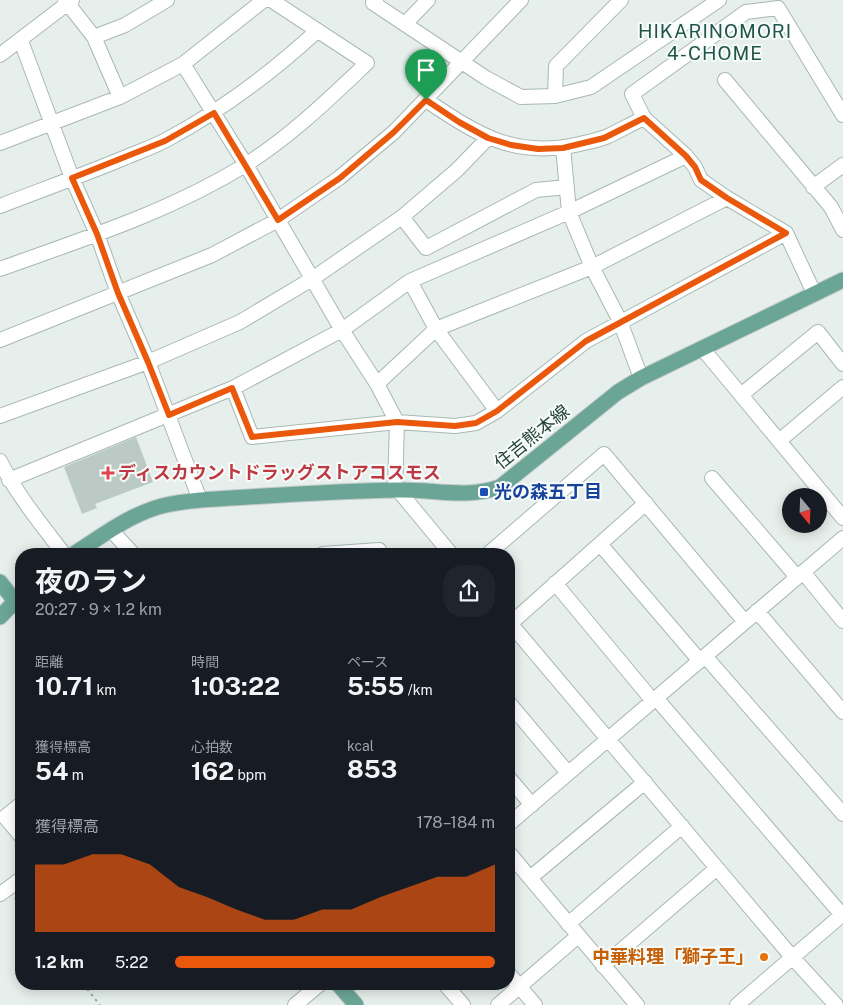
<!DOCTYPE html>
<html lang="ja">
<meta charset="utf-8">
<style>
:root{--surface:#171b24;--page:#20242c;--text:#f1f3f6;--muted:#9ea1a6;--accent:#ea580c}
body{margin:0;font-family:"Public Sans","Noto Sans JP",sans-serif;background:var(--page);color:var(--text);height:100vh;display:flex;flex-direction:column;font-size:19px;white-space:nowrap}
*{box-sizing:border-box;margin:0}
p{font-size:16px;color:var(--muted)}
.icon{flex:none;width:28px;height:28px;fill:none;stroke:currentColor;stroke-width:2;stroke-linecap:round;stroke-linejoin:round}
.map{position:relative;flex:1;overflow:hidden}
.panel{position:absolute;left:15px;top:548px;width:500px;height:442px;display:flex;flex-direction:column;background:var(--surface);border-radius:20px;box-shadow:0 2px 12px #0003}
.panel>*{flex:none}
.needle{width:32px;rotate:161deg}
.buttons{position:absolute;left:782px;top:488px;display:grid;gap:10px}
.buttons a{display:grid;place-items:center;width:45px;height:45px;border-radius:50%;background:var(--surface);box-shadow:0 2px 12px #0003;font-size:25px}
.pin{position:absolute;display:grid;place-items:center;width:42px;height:42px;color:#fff;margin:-51px -21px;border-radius:50% 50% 50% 0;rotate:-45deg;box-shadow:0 0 5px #0007}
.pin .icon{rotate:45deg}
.round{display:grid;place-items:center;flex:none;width:52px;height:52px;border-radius:20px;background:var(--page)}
.overview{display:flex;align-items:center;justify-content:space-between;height:85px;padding:0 20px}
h1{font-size:28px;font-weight:700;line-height:38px}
.metrics{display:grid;grid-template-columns:repeat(3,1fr);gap:8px;height:85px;padding:5px 20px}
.metrics div{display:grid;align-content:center}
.metrics b{font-size:25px;font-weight:700}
.metrics small{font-size:14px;font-weight:400}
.metrics p{font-size:14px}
.chart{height:140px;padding:10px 20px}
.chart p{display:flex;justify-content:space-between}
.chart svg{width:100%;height:90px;margin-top:5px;fill:var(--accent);opacity:.7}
ul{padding:0 20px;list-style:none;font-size:16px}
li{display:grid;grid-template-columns:80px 60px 1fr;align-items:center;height:38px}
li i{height:12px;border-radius:6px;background:var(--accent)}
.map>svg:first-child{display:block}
.building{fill:#bbcac4}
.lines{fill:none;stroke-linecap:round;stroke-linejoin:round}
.minor-casing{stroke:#a8b8b2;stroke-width:16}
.major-casing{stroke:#c2cac8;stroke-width:17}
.path{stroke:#86b3a5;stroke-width:2;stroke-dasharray:2.5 4;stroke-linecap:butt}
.minor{stroke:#fff;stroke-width:14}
.major{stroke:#6aa596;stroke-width:15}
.route-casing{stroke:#fff;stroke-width:10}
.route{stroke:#ea580c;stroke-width:6}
.health-dot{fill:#e0444e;stroke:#f7fbf9;stroke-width:2}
.transit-dot{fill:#1a4fb4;stroke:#f7fbf9;stroke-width:2}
.food-dot{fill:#e8710a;stroke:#f7fbf9;stroke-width:2}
.labels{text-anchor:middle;stroke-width:4;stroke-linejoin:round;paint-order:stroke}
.street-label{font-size:18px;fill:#24423a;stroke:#f7fbf9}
.health-label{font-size:18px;font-weight:bold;fill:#be3a42;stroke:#f7fbf9;text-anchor:start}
.transit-label{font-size:18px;font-weight:bold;fill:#164399;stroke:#f7fbf9;text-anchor:start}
.food-label{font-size:18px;font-weight:bold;fill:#c56008;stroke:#f7fbf9;text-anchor:end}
.neighbourhood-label{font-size:19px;letter-spacing:1px;fill:#1f5548;stroke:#f7fbf9}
</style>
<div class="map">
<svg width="843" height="1005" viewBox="0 0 843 1005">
<rect width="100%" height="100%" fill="#e6efeb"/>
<path class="building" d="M136,437L153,482L95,504L97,508L82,514L64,467Z"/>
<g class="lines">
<g class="minor-casing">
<path id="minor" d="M65,0L94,37L120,97
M376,0L373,3L486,78L521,97L555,96L591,87L719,0
M405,24L428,0
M94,37L125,25L167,0
M21,41L72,178L97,234L118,293L148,362L200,500
M0,55L72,0
M183,64L246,165L342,330L377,384L397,422L395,490
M725,80L831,207L843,230
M555,96L556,66L621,0
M426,100C478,135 515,159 580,144C588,142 598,140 606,137C619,131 631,124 644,118
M0,143L120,97L183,64L264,0
M563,147L569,212L592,267L620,321L641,378
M813,187L843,165
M0,206C41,190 83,175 124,158C138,152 153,147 166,140C223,110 270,74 317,31
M402,217L426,248L536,190L567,187
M0,269C83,239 169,212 245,165C290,137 329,99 367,63L271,0
M410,281L436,329L497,411
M814,293L786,233L727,198L701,180L695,167L686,156L644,118L632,94L746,12L778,8L843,115
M0,340L212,255L278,220L339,178L394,132L521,0
M702,348L843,518
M377,384L436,329L592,267L727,198
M233,388L252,437L397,422L455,426L476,423L497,411L586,341L786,233
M741,395L818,332L843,364
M0,416L148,362L240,322L312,279L402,217L457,170L488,138
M779,441L843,387
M0,461C17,495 41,524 64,554
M712,478L797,577
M9,480L233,388L342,330L410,281L569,212L686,156
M398,490L451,554
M111,530L133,554
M600,544L700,661
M323,554L379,550L381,554
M488,554L604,454L745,622
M803,572L843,621
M555,583L653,701
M757,611L843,712
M509,622L792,957L836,1005
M510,624L646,503
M705,656L843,814
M656,698L842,915
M509,703L568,773
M509,778L532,805
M21,804L5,817L21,836
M509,824L843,538
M509,853L637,1005
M530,878L645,782
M0,894L21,879
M568,924L682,826
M603,966L717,868
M509,974L535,1005
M445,984L463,1005
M295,1005L320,984
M498,1005L578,936
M737,1005L843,914"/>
</g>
<g class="major-casing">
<path id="major" d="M74,554C100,537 125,518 155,508C169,503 185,502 200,500C266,496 332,491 398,490C433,489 466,499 500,487L618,392L641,378L843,280
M0,582L21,609
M0,617L21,595
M338,984L356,1005"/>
</g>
<path class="path" d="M15,898L21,907
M83,984L100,1005"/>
<use href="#minor" class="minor"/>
<use href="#major" class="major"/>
</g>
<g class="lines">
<g class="route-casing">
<path id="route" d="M426,100L459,122L488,138L511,145L538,149L563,148L604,138L644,118L686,156L695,167L701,180L727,198L786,233L586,341L497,411L476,423L455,426L397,422L252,437L232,388L169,415L148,362L118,293L97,234L72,178L165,141L214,113L278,220L340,178L394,132Z"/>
</g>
<use href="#route" class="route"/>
</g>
<path class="health-dot" d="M105.5 465.5h5v5h5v5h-5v5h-5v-5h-5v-5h5z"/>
<rect class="transit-dot" x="479" y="487" width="10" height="10" rx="2.5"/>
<circle class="food-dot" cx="764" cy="957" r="5"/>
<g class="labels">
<g class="street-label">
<text transform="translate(532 437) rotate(-39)" y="6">住吉熊本線</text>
</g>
<g class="health-label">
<text x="118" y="479">ディスカウントドラッグストアコスモス</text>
</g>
<g class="transit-label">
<text x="494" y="498">光の森五丁目</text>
</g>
<g class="food-label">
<text x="754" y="963">中華料理「獅子王」</text>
</g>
<g class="neighbourhood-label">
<text x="715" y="38">HIKARINOMORI<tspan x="715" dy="22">4-CHOME</tspan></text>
</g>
</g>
</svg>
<div class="buttons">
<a><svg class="needle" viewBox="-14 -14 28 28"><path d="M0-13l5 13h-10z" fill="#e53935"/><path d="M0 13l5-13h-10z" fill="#9ea1a6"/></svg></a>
</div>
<div class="pin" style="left:426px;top:100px;background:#1e9e55"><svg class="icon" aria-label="arrive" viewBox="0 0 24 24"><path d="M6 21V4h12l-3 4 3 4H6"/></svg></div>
<section class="panel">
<div class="overview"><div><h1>夜のラン</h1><p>20:27 · 9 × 1.2 km</p></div><a class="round"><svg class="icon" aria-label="share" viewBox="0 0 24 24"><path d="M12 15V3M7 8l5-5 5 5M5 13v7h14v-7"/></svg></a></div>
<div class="metrics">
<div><p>距離</p><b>10.71<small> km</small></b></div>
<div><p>時間</p><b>1:03:22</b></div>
<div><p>ペース</p><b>5:55<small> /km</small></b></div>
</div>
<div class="metrics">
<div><p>獲得標高</p><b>54<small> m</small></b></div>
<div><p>心拍数</p><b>162<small> bpm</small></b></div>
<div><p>kcal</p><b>853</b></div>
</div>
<div class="chart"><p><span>獲得標高</span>178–184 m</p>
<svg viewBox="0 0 160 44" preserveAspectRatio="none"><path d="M0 44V11L10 11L20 6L30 6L40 11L50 22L60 27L70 33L80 38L90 38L100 33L110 33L120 27L130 22L140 17L150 17L160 11V44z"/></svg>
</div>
<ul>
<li><b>1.2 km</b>5:22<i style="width:100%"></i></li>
</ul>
</section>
</div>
